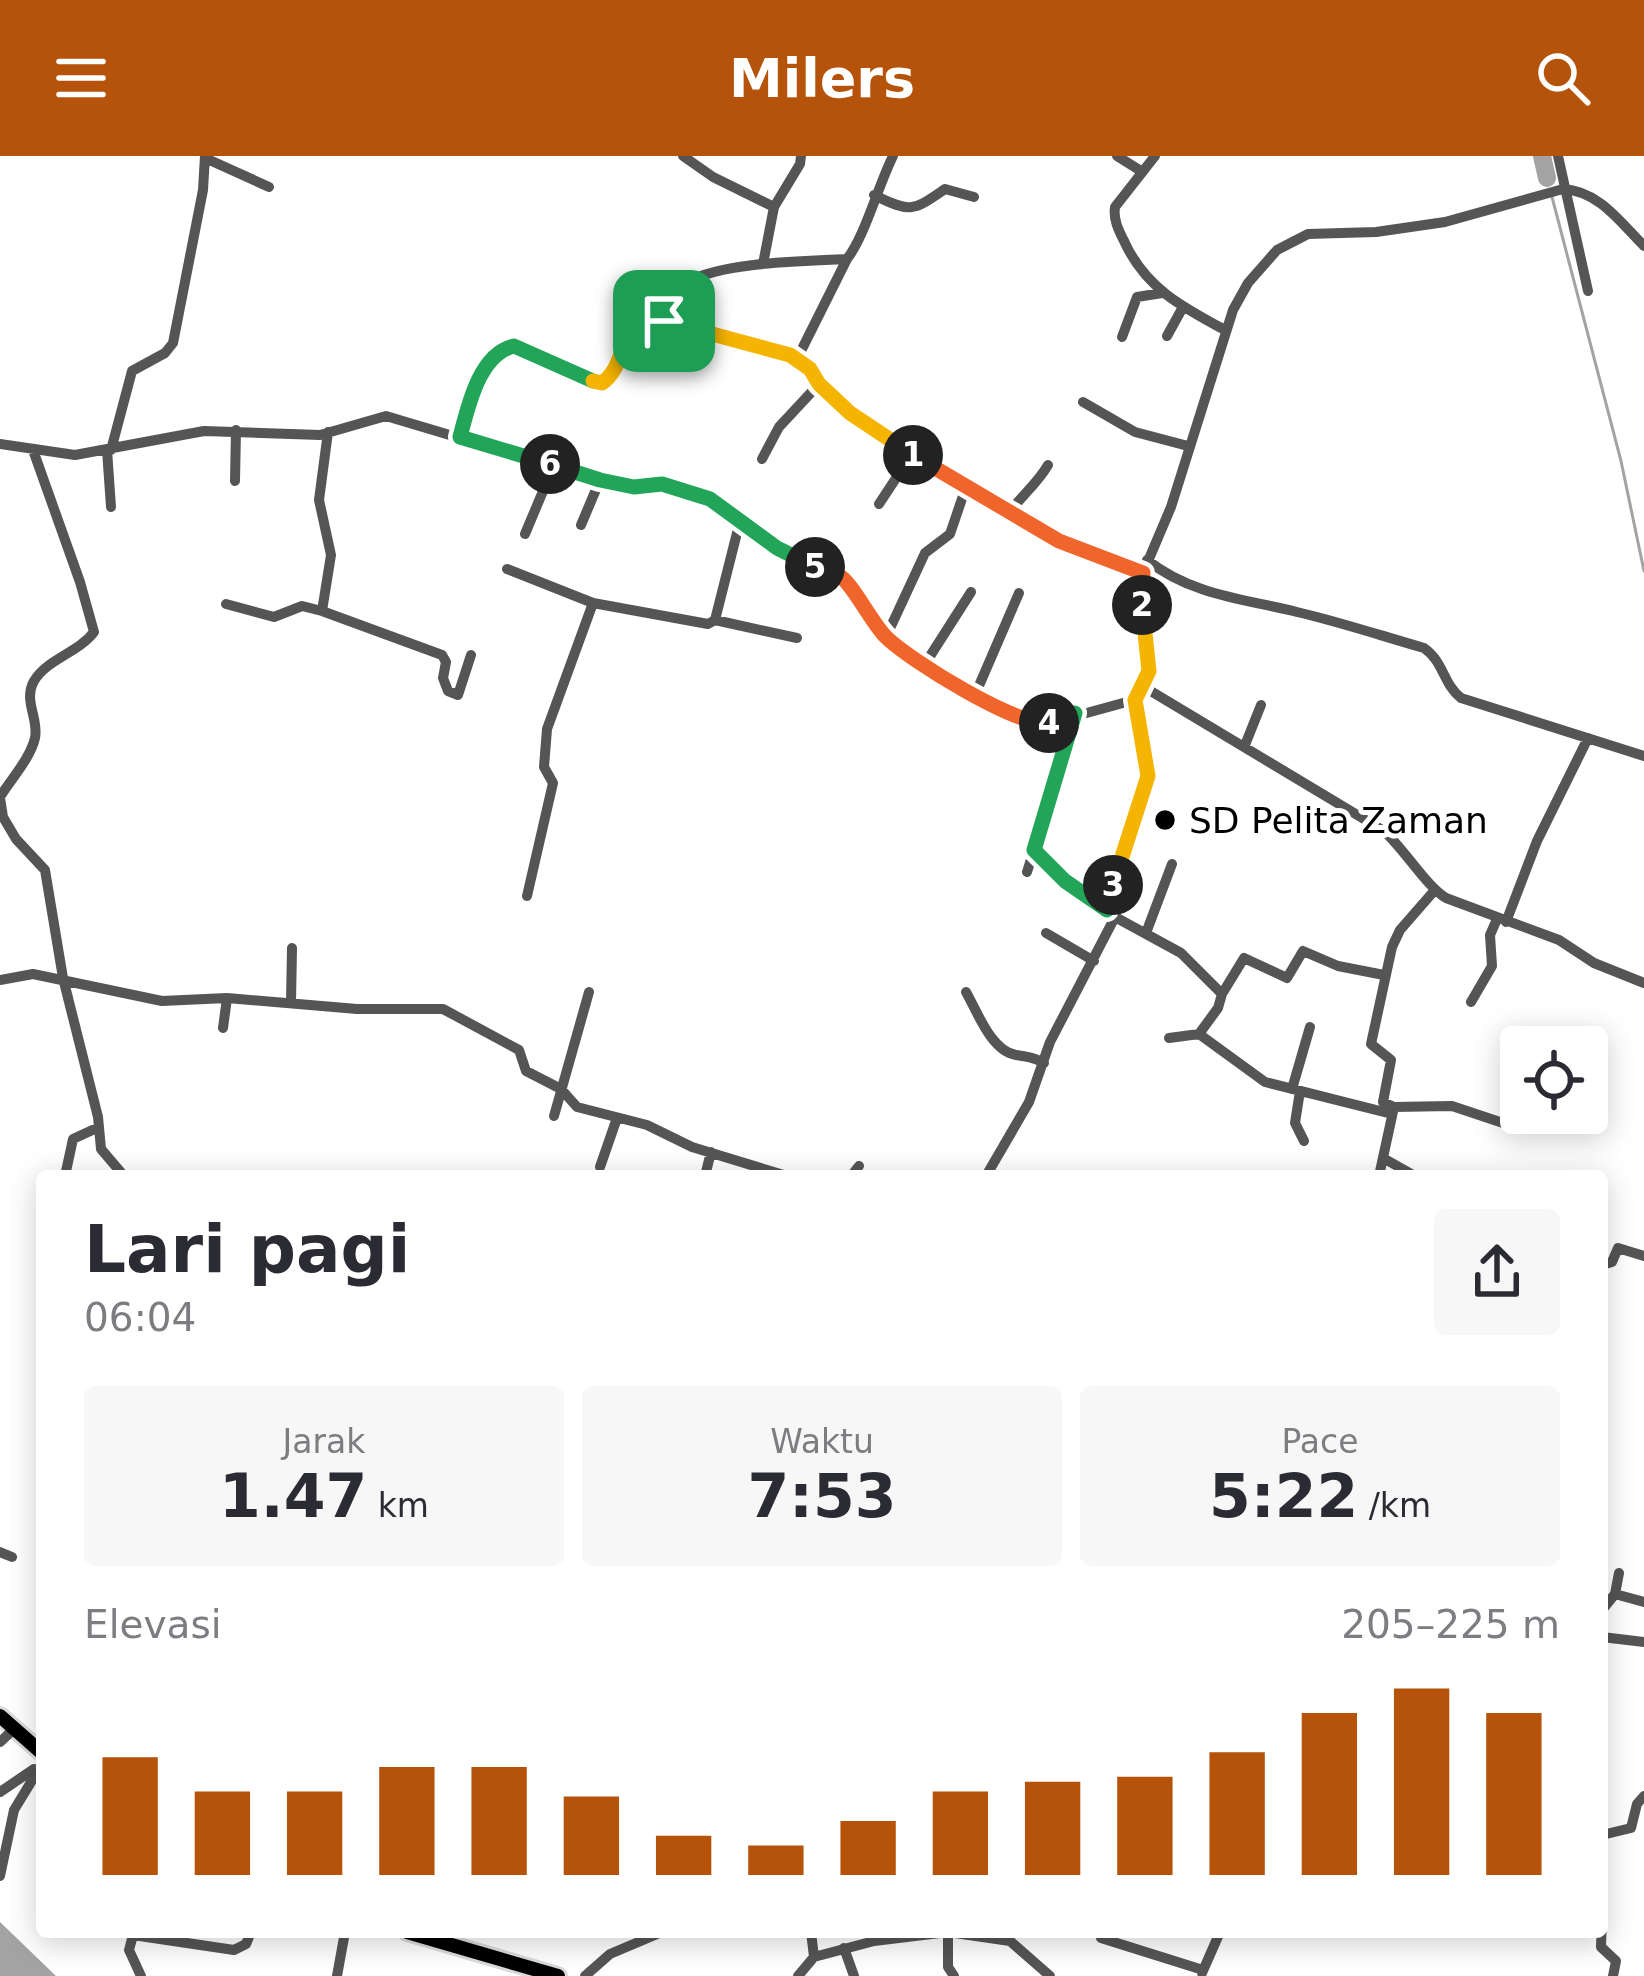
<!DOCTYPE html>
<html lang="id">
<meta charset="utf-8">
<style>
:root{--surface:#fff;--page:#f7f7f7;--text:#2b2b33;--muted:#7c7c81;--accent:#b45309}
body{margin:0;font-family:"DejaVu Sans",sans-serif;background:var(--page);color:var(--text);height:100vh;display:flex;flex-direction:column;font-size:45px;white-space:nowrap}
*{box-sizing:border-box;margin:0}
p{font-size:39px;color:var(--muted)}
.icon{flex:none;width:66px;height:66px;fill:none;stroke:currentColor;stroke-width:2;stroke-linecap:round;stroke-linejoin:round}
.map{position:relative;flex:1;overflow:hidden}
.drawer{position:absolute;left:36px;top:1014px;width:1572px;height:768px;display:flex;flex-direction:column;background:var(--surface);border-radius:12px;box-shadow:0 6px 30px #0003}
.drawer>*{flex:none}
.controls{position:absolute;left:1500px;top:870px;display:grid;gap:24px}
.controls a{display:grid;place-items:center;width:108px;height:108px;border-radius:12px;background:var(--surface);box-shadow:0 6px 30px #0003;font-size:60px}
.pin{position:absolute;display:grid;place-items:center;width:102px;height:102px;color:#fff;margin:-51px;border-radius:24px;box-shadow:0 6px 18px #0006}
.km{position:absolute;width:60px;height:60px;margin:-30px;border-radius:50%;background:#222;color:#fff;font-size:33px;line-height:60px;text-align:center}
.round{display:grid;place-items:center;flex:none;width:126px;height:126px;border-radius:12px;background:var(--page)}
.overview{display:flex;align-items:center;justify-content:space-between;height:204px;padding:0 48px}
h1{font-size:66px;font-weight:600;line-height:90px}
.figures{display:grid;grid-template-columns:repeat(3,1fr);gap:18px;height:204px;padding:12px 48px}
.figures div{display:grid;align-content:center;border-radius:12px;background:var(--page);text-align:center}
.figures b{font-size:60px;font-weight:600}
.figures small{font-size:33px;font-weight:400}
.figures p{font-size:33px}
.chart{height:336px;padding:24px 48px}
.chart p{display:flex;justify-content:space-between}
.chart svg{width:100%;height:216px;margin-top:12px;stroke:var(--accent);stroke-width:6}
header{display:flex;justify-content:space-between;align-items:center;height:156px;padding:0 48px;background:var(--accent);color:#fff;font-size:54px;font-weight:600}
.map>svg:first-child{display:block}
.water{fill:#a3a3a3}
.lines{fill:none;stroke-linecap:round;stroke-linejoin:round}
.stream{stroke:#a3a3a3;stroke-width:3}
.river{stroke:#a3a3a3;stroke-width:18}
.major-casing{stroke:#dbdbdb;stroke-width:20}
.minor{stroke:#555;stroke-width:10}
.major{stroke:#000;stroke-width:14}
.split-1-casing{stroke:#fff;stroke-width:24}
.split-2-casing{stroke:#fff;stroke-width:24}
.split-3-casing{stroke:#fff;stroke-width:24}
.split-4-casing{stroke:#fff;stroke-width:24}
.split-5-casing{stroke:#fff;stroke-width:24}
.split-6-casing{stroke:#fff;stroke-width:24}
.split-7-casing{stroke:#fff;stroke-width:24}
.split-8-casing{stroke:#fff;stroke-width:24}
.split-1{stroke:#f5b400;stroke-width:15}
.split-2{stroke:#f0652b;stroke-width:15}
.split-3{stroke:#f5b400;stroke-width:15}
.split-4{stroke:#22a559;stroke-width:15}
.split-5{stroke:#f0652b;stroke-width:15}
.split-6{stroke:#22a559;stroke-width:15}
.split-7{stroke:#22a559;stroke-width:15}
.split-8{stroke:#f5b400;stroke-width:15}
.poi-dot{fill:#000;stroke:#fff;stroke-width:4.5}
.labels{text-anchor:middle;stroke-width:10;stroke-linejoin:round;paint-order:stroke}
.poi-label{font-size:36px;fill:#000;stroke:#fff;text-anchor:start}
</style>
<header><svg class="icon" aria-label="menu" viewBox="0 0 24 24"><path d="M4 6h16M4 12h16M4 18h16"/></svg>Milers<svg class="icon" aria-label="search" viewBox="0 0 24 24"><circle cx="10" cy="10" r="6"/><path d="M15 15l6 6"/></svg></header>
<div class="map">
<svg width="1644" height="1820" viewBox="0 0 1644 1820">
<rect width="100%" height="100%" fill="#fff"/>
<path class="water" d="M0,1766L56,1820H0Z"/>
<g class="lines">
<path class="stream" d="M1552,41L1621,305L1644,415"/>
<path class="river" d="M1542,0L1547,22"/>
<g class="major-casing">
<path id="major" d="M0,1560L42,1597
M407,1776L558,1820"/>
</g>
<path class="minor" d="M683,0L713,21L774,51
M1117,0L1141,15
M1155,0L1115,51C1113,64 1119,75 1125,87C1146,132 1182,151 1225,174
M1558,0L1588,135
M205,2L269,31
M874,39C912,58 914,54 945,33L974,41
M763,108L774,51L800,8L801,0
M664,165C675,154 675,135 689,126C720,106 808,105 847,103C865,80 878,30 893,0
M1167,180L1183,151
M1122,181L1137,141L1162,137
M797,203L847,103
M1083,246L1135,276L1188,290
M328,276L319,344L331,399L322,455L442,499L446,506L443,522L448,535L458,539L471,499
M460,281L474,235L502,193L520,191L602,227C631,207 615,158 664,165L790,199L810,213L819,228L849,257L912,298L1059,385L1143,417
M0,288L75,299L204,275L320,279L386,260L600,324L634,331L662,329L710,343L787,398L843,422L870,465L893,488L1006,556L1036,569L1050,567L1134,544L1144,531L1149,515L1143,417L1171,351L1233,154L1248,127L1277,94L1308,78L1376,76L1445,66L1563,33C1599,35 1620,66 1644,90
M107,294L111,351
M111,294L132,215L165,197L173,187L203,34L205,0
M762,303L779,271L819,228
M235,325L236,274
M879,348L912,298
M1009,357C1022,339 1037,328 1048,309
M581,369L600,324
M525,378L554,309
M1147,404C1191,439 1244,443 1297,456C1340,466 1382,480 1424,492C1444,506 1443,528 1461,542L1644,600
M507,413L593,447
M226,448L274,461L302,450L322,455
M715,464L797,482
M886,481L925,397L950,378L967,328
M925,508L971,436
M1144,531L1384,675C1404,693 1427,731 1446,742L1559,784L1594,807L1644,827
M975,539L1019,437
M1075,557L1034,694L1065,725L1107,754
M1245,589L1261,549
M0,641C11,623 30,603 35,582C39,562 23,545 34,525C47,503 78,497 94,476L80,426L33,294
M0,642L3,661L16,683L45,714L63,822L98,961L101,993L124,1020
M1027,716L1034,694
M527,740L553,627L544,611L547,573L593,447L708,468L715,464L740,365
M1115,761L1181,797L1222,838L1218,852L1199,878L1169,882
M1506,766L1537,685L1588,582
M1046,777L1094,805
M1146,777L1172,708
M0,824L33,818L162,845L227,842L357,853H443L519,894L526,915L561,933L577,951L647,969L692,991L787,1020
M966,836C977,855 991,895 1016,899C1028,901 1032,901 1044,907
M1222,838L1244,802L1287,822L1303,795L1338,810L1384,819
M291,846L292,792
M1471,846L1492,810L1490,779L1497,763
M223,872L227,842
M1199,878L1265,926L1392,958
M1292,933L1310,871
M1300,935L1295,967L1304,985
M1394,951L1452,950L1512,970
M554,960L589,836
M1383,1002L1415,1020
M600,1011L617,962
M65,1020L73,983L99,971
M705,1020L711,996
M851,1020L859,1010
M986,1020L1029,946L1050,886L1115,761L1107,754L1125,683L1146,630L1134,544
M1379,1020L1394,951L1383,946L1391,904L1371,888L1392,791L1400,774L1434,735
M1602,1109L1612,1106L1618,1092L1644,1100
M0,1396L12,1401
M1615,1438L1644,1446
M1602,1454L1615,1438L1619,1417
M1602,1481L1644,1486
M0,1586L14,1573
M0,1636L34,1613
M1602,1679L1631,1672L1637,1648L1644,1640
M0,1720L14,1654L42,1608
M1602,1761L1601,1791L1616,1805L1613,1820
M811,1776L814,1801L874,1785L948,1776V1811L954,1820
M948,1776L1010,1785L1050,1820
M1101,1782L1203,1814
M844,1792L854,1820
M1202,1817L1220,1776
M141,1820L129,1794L133,1779L234,1794L246,1788L251,1776
M337,1820L345,1776
M585,1820L610,1798L662,1776
M798,1820L814,1801"/>
<use href="#major" class="major"/>
</g>
<g class="lines">
<g class="split-1-casing">
<path id="split-1" d="M664,165L790,199L810,213L819,228L850,257L913,299"/>
</g>
<g class="split-2-casing">
<path id="split-2" d="M913,299L1059,385L1143,417L1142,449"/>
</g>
<g class="split-3-casing">
<path id="split-3" d="M1113,729L1148,620L1135,544L1149,515L1142,449"/>
</g>
<g class="split-4-casing">
<path id="split-4" d="M1049,567L1075,557L1034,694L1065,725L1107,754L1113,729"/>
</g>
<g class="split-5-casing">
<path id="split-5" d="M815,411C823,414 834,417 841,421C853,429 872,467 886,481C909,504 1019,572 1049,567"/>
</g>
<g class="split-6-casing">
<path id="split-6" d="M550,308L600,324L634,331L662,328L710,343L777,392L815,411"/>
</g>
<g class="split-7-casing">
<path id="split-7" d="M550,308L460,281C468,251 479,198 514,190L593,225"/>
</g>
<g class="split-8-casing">
<path id="split-8" d="M593,225L602,227C631,207 615,158 664,165"/>
</g>
<use href="#split-1" class="split-1"/>
<use href="#split-2" class="split-2"/>
<use href="#split-3" class="split-3"/>
<use href="#split-4" class="split-4"/>
<use href="#split-5" class="split-5"/>
<use href="#split-6" class="split-6"/>
<use href="#split-7" class="split-7"/>
<use href="#split-8" class="split-8"/>
</g>
<circle class="poi-dot" cx="1165" cy="664" r="12"/>
<g class="labels">
<g class="poi-label">
<text x="1189" y="677">SD Pelita Zaman</text>
</g>
</g>
</svg>
<div class="controls">
<a><svg class="icon" aria-label="locate" viewBox="0 0 24 24"><circle cx="12" cy="12" r="6"/><path d="M12 2v4M12 18v4M2 12h4M18 12h4"/></svg></a>
</div>
<div class="pin" style="left:664px;top:165px;background:#1e9e55"><svg class="icon" aria-label="arrive" viewBox="0 0 24 24"><path d="M6 21V4h12l-3 4 3 4H6"/></svg></div>
<b class="km" style="left:913px;top:299px">1</b>
<b class="km" style="left:1142px;top:449px">2</b>
<b class="km" style="left:1113px;top:729px">3</b>
<b class="km" style="left:1049px;top:567px">4</b>
<b class="km" style="left:815px;top:411px">5</b>
<b class="km" style="left:550px;top:308px">6</b>
<section class="drawer">
<div class="overview"><div><h1>Lari pagi</h1><p>06:04</p></div><a class="round"><svg class="icon" aria-label="share" viewBox="0 0 24 24"><path d="M12 15V3M7 8l5-5 5 5M5 13v7h14v-7"/></svg></a></div>
<div class="figures">
<div><p>Jarak</p><b>1.47<small> km</small></b></div>
<div><p>Waktu</p><b>7:53</b></div>
<div><p>Pace</p><b>5:22<small> /km</small></b></div>
</div>
<div class="chart"><p><span>Elevasi</span>205–225 m</p>
<svg viewBox="0 0 160 44" preserveAspectRatio="none"><path d="M5 44V20M15 44V27M25 44V27M35 44V22M45 44V22M55 44V28M65 44V36M75 44V38M85 44V33M95 44V27M105 44V25M115 44V24M125 44V19M135 44V11M145 44V6M155 44V11"/></svg>
</div>
</section>
</div>
